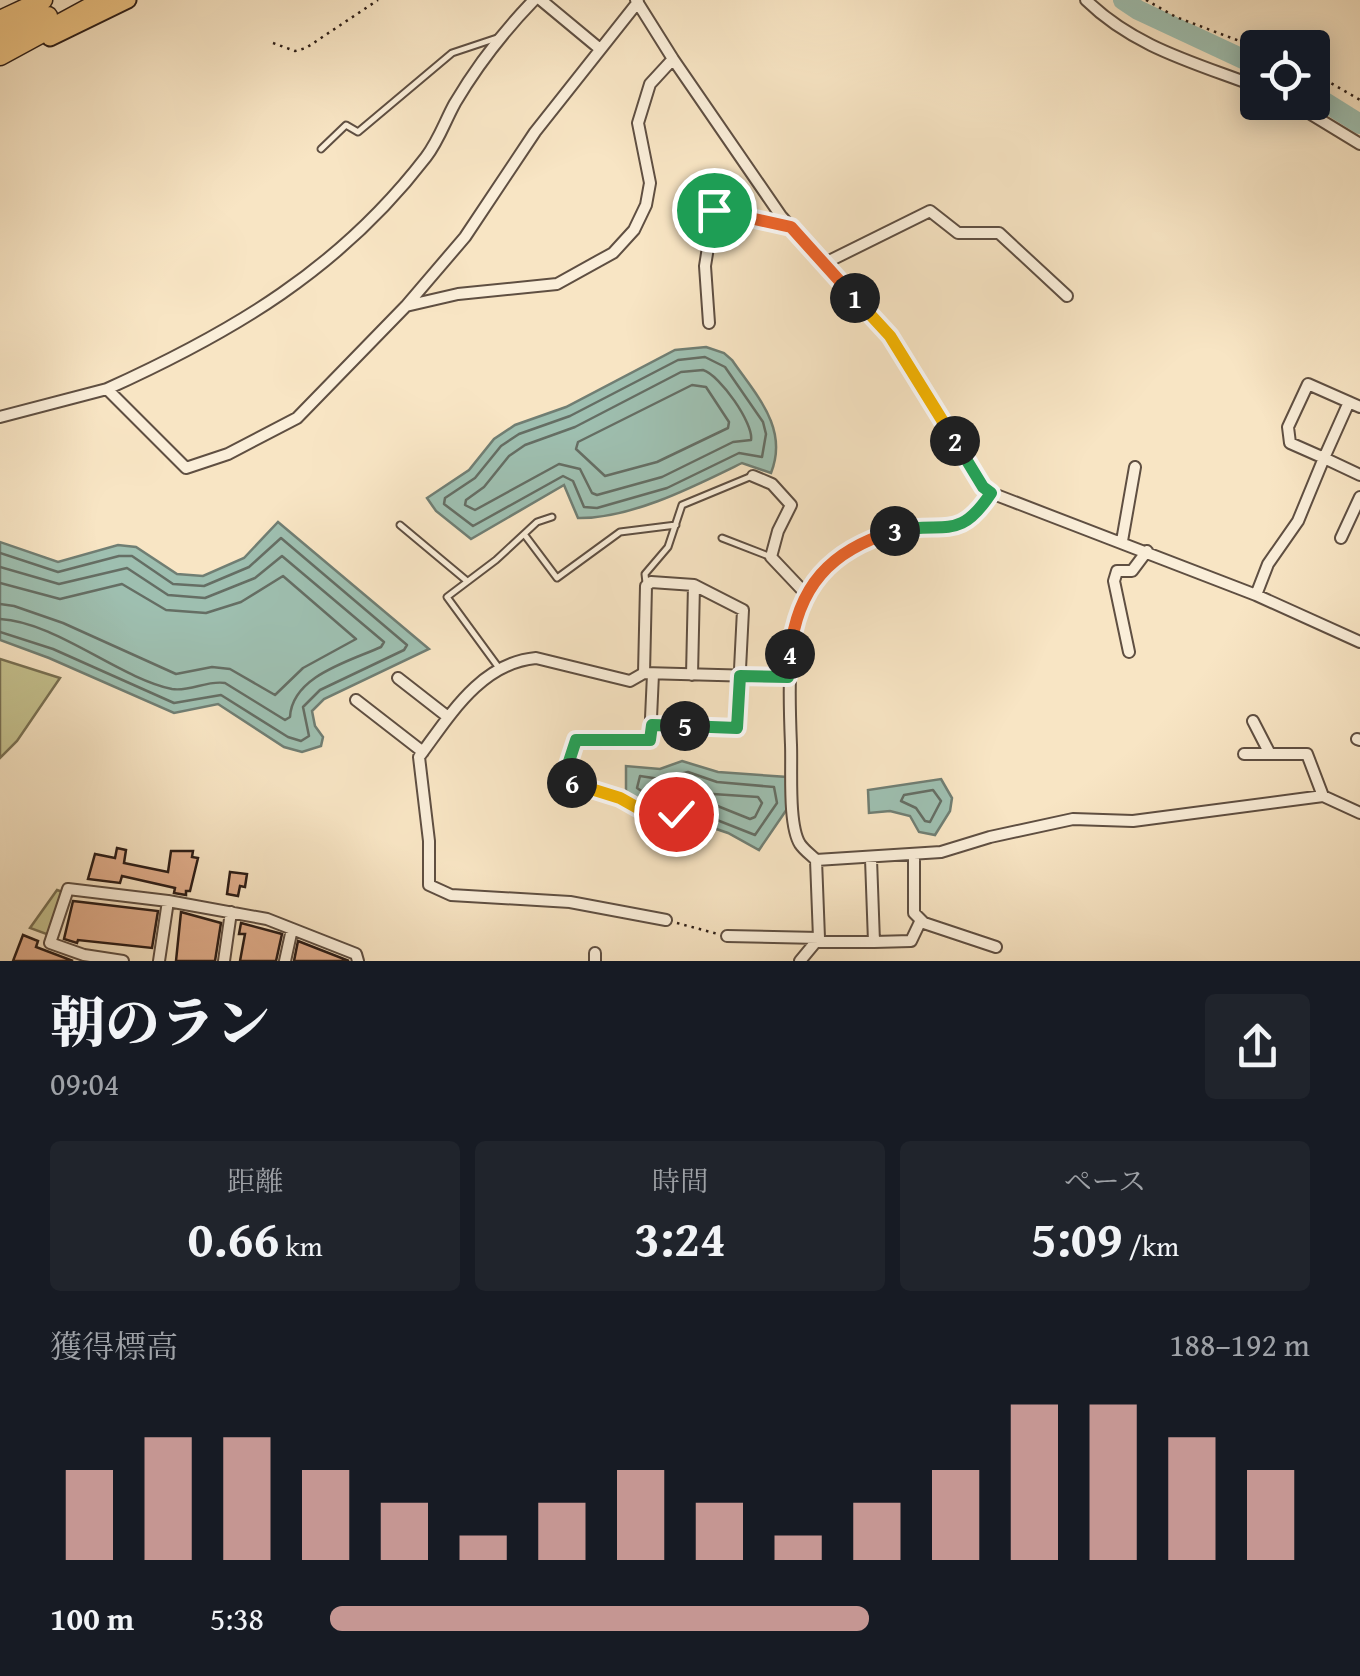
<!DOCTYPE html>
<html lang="ja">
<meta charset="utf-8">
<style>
:root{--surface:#171b24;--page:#20242c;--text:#f1f3f6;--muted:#9ea1a6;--accent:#c59692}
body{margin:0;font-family:"Gentium Book Plus","Noto Serif JP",serif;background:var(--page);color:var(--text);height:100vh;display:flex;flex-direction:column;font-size:38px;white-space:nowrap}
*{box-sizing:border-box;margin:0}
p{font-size:32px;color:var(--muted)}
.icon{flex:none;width:55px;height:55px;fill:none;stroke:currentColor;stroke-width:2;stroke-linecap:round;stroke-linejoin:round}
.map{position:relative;height:961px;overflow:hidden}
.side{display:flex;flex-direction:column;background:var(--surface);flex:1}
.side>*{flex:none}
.controls{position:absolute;left:1240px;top:30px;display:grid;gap:20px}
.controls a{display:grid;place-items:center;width:90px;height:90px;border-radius:10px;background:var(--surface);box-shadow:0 5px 25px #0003;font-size:50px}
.pin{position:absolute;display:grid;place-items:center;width:85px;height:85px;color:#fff;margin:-42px;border:5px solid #fff;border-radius:50%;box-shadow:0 2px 10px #0007}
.km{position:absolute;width:50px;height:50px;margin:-25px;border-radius:50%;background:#222;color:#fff;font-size:28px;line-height:50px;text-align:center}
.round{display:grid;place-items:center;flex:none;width:105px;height:105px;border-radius:10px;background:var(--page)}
.overview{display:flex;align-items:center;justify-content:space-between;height:170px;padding:0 50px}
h1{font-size:55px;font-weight:800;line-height:75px}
.figures{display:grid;grid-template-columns:repeat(3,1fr);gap:15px;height:170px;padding:10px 50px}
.figures div{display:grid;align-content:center;border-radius:10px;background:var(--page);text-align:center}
.figures b{font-size:50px;font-weight:800}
.figures small{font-size:28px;font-weight:400}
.figures p{font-size:28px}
.chart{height:280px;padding:20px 50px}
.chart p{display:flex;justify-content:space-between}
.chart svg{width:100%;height:180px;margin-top:10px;stroke:var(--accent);stroke-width:6}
ul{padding:0 50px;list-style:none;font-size:32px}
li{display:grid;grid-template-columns:160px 120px 1fr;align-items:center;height:75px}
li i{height:25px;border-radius:12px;background:var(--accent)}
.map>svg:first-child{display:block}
.green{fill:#c5c28f;stroke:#787053;stroke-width:2.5}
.water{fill:#9ebfb0;stroke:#707e73;stroke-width:2.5}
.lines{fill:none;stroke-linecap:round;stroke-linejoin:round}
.shore{stroke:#656e64;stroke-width:2.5}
.river{stroke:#9ebfb0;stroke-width:20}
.building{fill:#e1ae8c;stroke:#2c1d17;stroke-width:2.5}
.lane-casing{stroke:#5f4f42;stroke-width:9}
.street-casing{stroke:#5f4f42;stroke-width:14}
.primary-casing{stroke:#2c1d17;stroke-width:19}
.highway-casing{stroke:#2c1d17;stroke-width:21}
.path{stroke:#2c1d17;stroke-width:2.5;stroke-dasharray:2.5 5;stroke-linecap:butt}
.lane{stroke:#faeed9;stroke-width:5}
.street{stroke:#faeed9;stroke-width:10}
.primary{stroke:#ecc282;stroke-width:15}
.highway{stroke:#ecc282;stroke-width:18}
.split-1-casing{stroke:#fff;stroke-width:20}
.split-2-casing{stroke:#fff;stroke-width:20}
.split-3-casing{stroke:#fff;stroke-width:20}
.split-4-casing{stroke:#fff;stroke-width:20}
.split-5-casing{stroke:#fff;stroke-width:20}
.split-6-casing{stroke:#fff;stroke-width:20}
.split-7-casing{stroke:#fff;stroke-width:20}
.split-1{stroke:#f0652b;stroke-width:12}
.split-2{stroke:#f5b400;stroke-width:12}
.split-3{stroke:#22a559;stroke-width:12}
.split-4{stroke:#f0652b;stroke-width:12}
.split-5{stroke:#22a559;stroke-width:12}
.split-6{stroke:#22a559;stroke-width:12}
.split-7{stroke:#f5b400;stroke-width:12}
</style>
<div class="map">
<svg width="1360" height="961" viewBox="0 0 1360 961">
<rect width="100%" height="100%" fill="#f8e5c4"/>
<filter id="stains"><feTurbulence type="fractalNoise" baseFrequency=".002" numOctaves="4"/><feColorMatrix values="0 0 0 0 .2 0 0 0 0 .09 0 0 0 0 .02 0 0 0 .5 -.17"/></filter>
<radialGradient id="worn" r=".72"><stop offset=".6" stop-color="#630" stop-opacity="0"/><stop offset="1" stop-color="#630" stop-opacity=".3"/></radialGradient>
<path class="green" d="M0,659L60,678L17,741L0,758Z
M57,890L63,892L49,935L30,928Z"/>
<path class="water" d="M706,347L724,353L732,360C756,395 789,428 771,473L742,463C695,486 631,519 578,518L564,485L471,539L436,511L427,498L469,470L494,439L515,425L566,407L675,350Z
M278,522L429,649L324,699L312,711L315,726L323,737L321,746L302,752L284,747L218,704L174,713L49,658L0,640V542L58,562L118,545L136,547L177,574L203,576L244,558Z
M682,761L718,772L787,777V809L759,850L728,833L678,816V810L654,811L626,795V766L660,769Z
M941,779L952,798L950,811L935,835L919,832L910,816L890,811L869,813L868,790Z"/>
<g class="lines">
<path class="shore" d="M705,357L725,367L763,422L766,434L762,457L739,453L667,488L597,508L584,507L573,481L563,476L473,526L444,504L445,498L475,478L501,446L519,434L570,416L678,360Z
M703,370C720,375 754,424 751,440L733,442L662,477L597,495L592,493L580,469L559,464L475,510L465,505L466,500L484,487L509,456L525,445L575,427L681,372Z
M692,385L706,387L729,422L728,428L657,462L605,476L576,449L578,442Z
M0,553L58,572L119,556H132L173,584L204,586L249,567L281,538L407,645L404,650L320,690L303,707L309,736L301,741L288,737L221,695L174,703L53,649L0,632
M0,567L59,584L127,568L168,595L205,598L255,578L282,556L384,642L381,647C350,661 292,676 290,717L285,720L225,683C207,680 190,692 172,689C119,678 56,622 0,619
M0,583L60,599L122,584L166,610L206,613L241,602L283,576L356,639L303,668L275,695L230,669L212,667L176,674L63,623L14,606L0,604
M688,772L717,782L774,787L777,803L755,835L689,809L677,799L655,800L637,788L640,776L660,779Z
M933,790L941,801L930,822L925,821L916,808L901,801L904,795Z
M713,794L758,797L762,803L755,817L750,819L710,803L708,798Z"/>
<path class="river" d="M1123,0L1138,10L1258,66
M1312,94L1360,124"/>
</g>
<path class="building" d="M117,848L126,850L124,863L168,872L171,851H193L192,857L198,858L190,891H186V895L174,893L175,888L122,876L120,883L88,879L95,854L115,858Z
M230,872L247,874L245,887L240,886L238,896L227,894Z
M73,901L158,911L152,948L78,940L77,943L64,939Z
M181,912L221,923L215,961H176Z
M241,923L282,934L276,961H240L245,934H239Z
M23,935L38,941L36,947L73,961H13Z
M298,941L349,961H294Z"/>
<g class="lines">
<g class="lane-casing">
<path id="lane" d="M321,149L346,125L358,132L452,53L497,38
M400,525L467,581
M524,534L557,578L620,532L676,525
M722,538L771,557
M646,583L645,574L668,547L682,505L752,476
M499,668L447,597L496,560L537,522L552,517"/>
</g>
<g class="street-casing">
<path id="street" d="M541,0L600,49
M636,0L673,59L781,216L890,336L983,487L991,493L1256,595L1360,642
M1086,0C1135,48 1196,63 1258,87
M1291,102L1360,144
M823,264L930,211L958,233H999L1067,296
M406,306L465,237L535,132L638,2
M709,323L705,266L714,210L790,227
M107,389C233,332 340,269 426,157C439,140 445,121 455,103C478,64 503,32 534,0
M1349,402L1324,458L1290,443L1288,427L1308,384L1360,407
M0,417L107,389L186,468L228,454L297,418L406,306L458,294L557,284L613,253L634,230L646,205L650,183L638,123L650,84L673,59
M753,476L772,484L791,505L778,531L771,557L806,594
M1341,538L1360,497
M1122,541L1135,467
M1256,595L1268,564L1298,521L1324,458L1360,475
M1129,652L1114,581L1117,571H1132L1147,551
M644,673L646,586L651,582L694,585L743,610L737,728L652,725
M653,674L650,740H576L563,780L620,798L652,816L676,814
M692,675L694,585
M398,678L448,717
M356,700L423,752
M1253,721L1270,754
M1357,739L1360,740
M1244,754H1307L1323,796
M914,856V913L924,923L996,947
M816,860L941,852L990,837L1073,819L1133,821L1323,796L1360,813
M666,920L570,902L451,895L429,885V841L419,757C449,717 480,663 536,658L630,681L644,673L788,677
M727,936L819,938
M816,942H874L871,859
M874,942L911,941L921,920
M123,961L84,955L50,943L68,889L168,901L267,919L356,954L358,961
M159,961L168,901
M224,961L231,912
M285,961L292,929
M595,961V953
M800,961L819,938L816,860C811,855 804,850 800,844C788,825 792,769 791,745C787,647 784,550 906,529C952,521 960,539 991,493"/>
</g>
<g class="primary-casing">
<path id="primary" d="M50,38L128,0"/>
</g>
<g class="highway-casing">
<path id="highway" d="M0,20L43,0
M0,39L48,16
M0,56L103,0"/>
</g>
<path class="path" d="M1146,0L1176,17L1258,48
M273,43L295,51L306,48L378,0
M1312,72L1360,100
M677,923L718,934"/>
<use href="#lane" class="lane"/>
<use href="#street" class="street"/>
<use href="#primary" class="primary"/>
<use href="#highway" class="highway"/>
</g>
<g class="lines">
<g class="split-1-casing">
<path id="split-1" d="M714,210L791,227L855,298"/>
</g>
<g class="split-2-casing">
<path id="split-2" d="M855,298L890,336L955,441"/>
</g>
<g class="split-3-casing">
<path id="split-3" d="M895,531C945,520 958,543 991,493L983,487L955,441"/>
</g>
<g class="split-4-casing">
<path id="split-4" d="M790,654C797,587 830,550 895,531"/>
</g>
<g class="split-5-casing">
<path id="split-5" d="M685,726L737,728L740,676L788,677L790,654"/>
</g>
<g class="split-6-casing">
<path id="split-6" d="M572,783L563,780L576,740H650L652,725L685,726"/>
</g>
<g class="split-7-casing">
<path id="split-7" d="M572,783L620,798L652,816L676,814"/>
</g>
<use href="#split-1" class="split-1"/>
<use href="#split-2" class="split-2"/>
<use href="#split-3" class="split-3"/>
<use href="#split-4" class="split-4"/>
<use href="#split-5" class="split-5"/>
<use href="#split-6" class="split-6"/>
<use href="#split-7" class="split-7"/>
</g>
<rect width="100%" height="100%" filter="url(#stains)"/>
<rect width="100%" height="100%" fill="url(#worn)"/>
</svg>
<div class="controls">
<a><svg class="icon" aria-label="locate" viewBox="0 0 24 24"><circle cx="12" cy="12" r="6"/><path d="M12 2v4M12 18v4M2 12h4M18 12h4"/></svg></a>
</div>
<div class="pin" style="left:714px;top:210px;background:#1e9e55"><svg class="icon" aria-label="arrive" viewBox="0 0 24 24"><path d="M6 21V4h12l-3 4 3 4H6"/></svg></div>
<div class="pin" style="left:676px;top:814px;background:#d93025"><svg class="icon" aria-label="check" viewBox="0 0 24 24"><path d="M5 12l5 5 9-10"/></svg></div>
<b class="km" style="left:855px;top:298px">1</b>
<b class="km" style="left:955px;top:441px">2</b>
<b class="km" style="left:895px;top:531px">3</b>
<b class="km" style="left:790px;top:654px">4</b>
<b class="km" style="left:685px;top:726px">5</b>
<b class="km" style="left:572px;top:783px">6</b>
</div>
<section class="side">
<div class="overview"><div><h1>朝のラン</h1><p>09:04</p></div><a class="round"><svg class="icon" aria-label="share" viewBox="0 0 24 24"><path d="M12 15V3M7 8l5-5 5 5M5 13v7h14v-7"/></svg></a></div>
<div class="figures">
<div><p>距離</p><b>0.66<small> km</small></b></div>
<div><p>時間</p><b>3:24</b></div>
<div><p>ペース</p><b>5:09<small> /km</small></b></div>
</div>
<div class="chart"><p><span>獲得標高</span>188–192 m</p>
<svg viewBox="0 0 160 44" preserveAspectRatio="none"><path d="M5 44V22M15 44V14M25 44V14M35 44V22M45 44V30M55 44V38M65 44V30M75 44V22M85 44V30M95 44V38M105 44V30M115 44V22M125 44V6M135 44V6M145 44V14M155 44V22"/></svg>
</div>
<ul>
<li><b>100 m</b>5:38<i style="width:55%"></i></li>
</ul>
</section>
